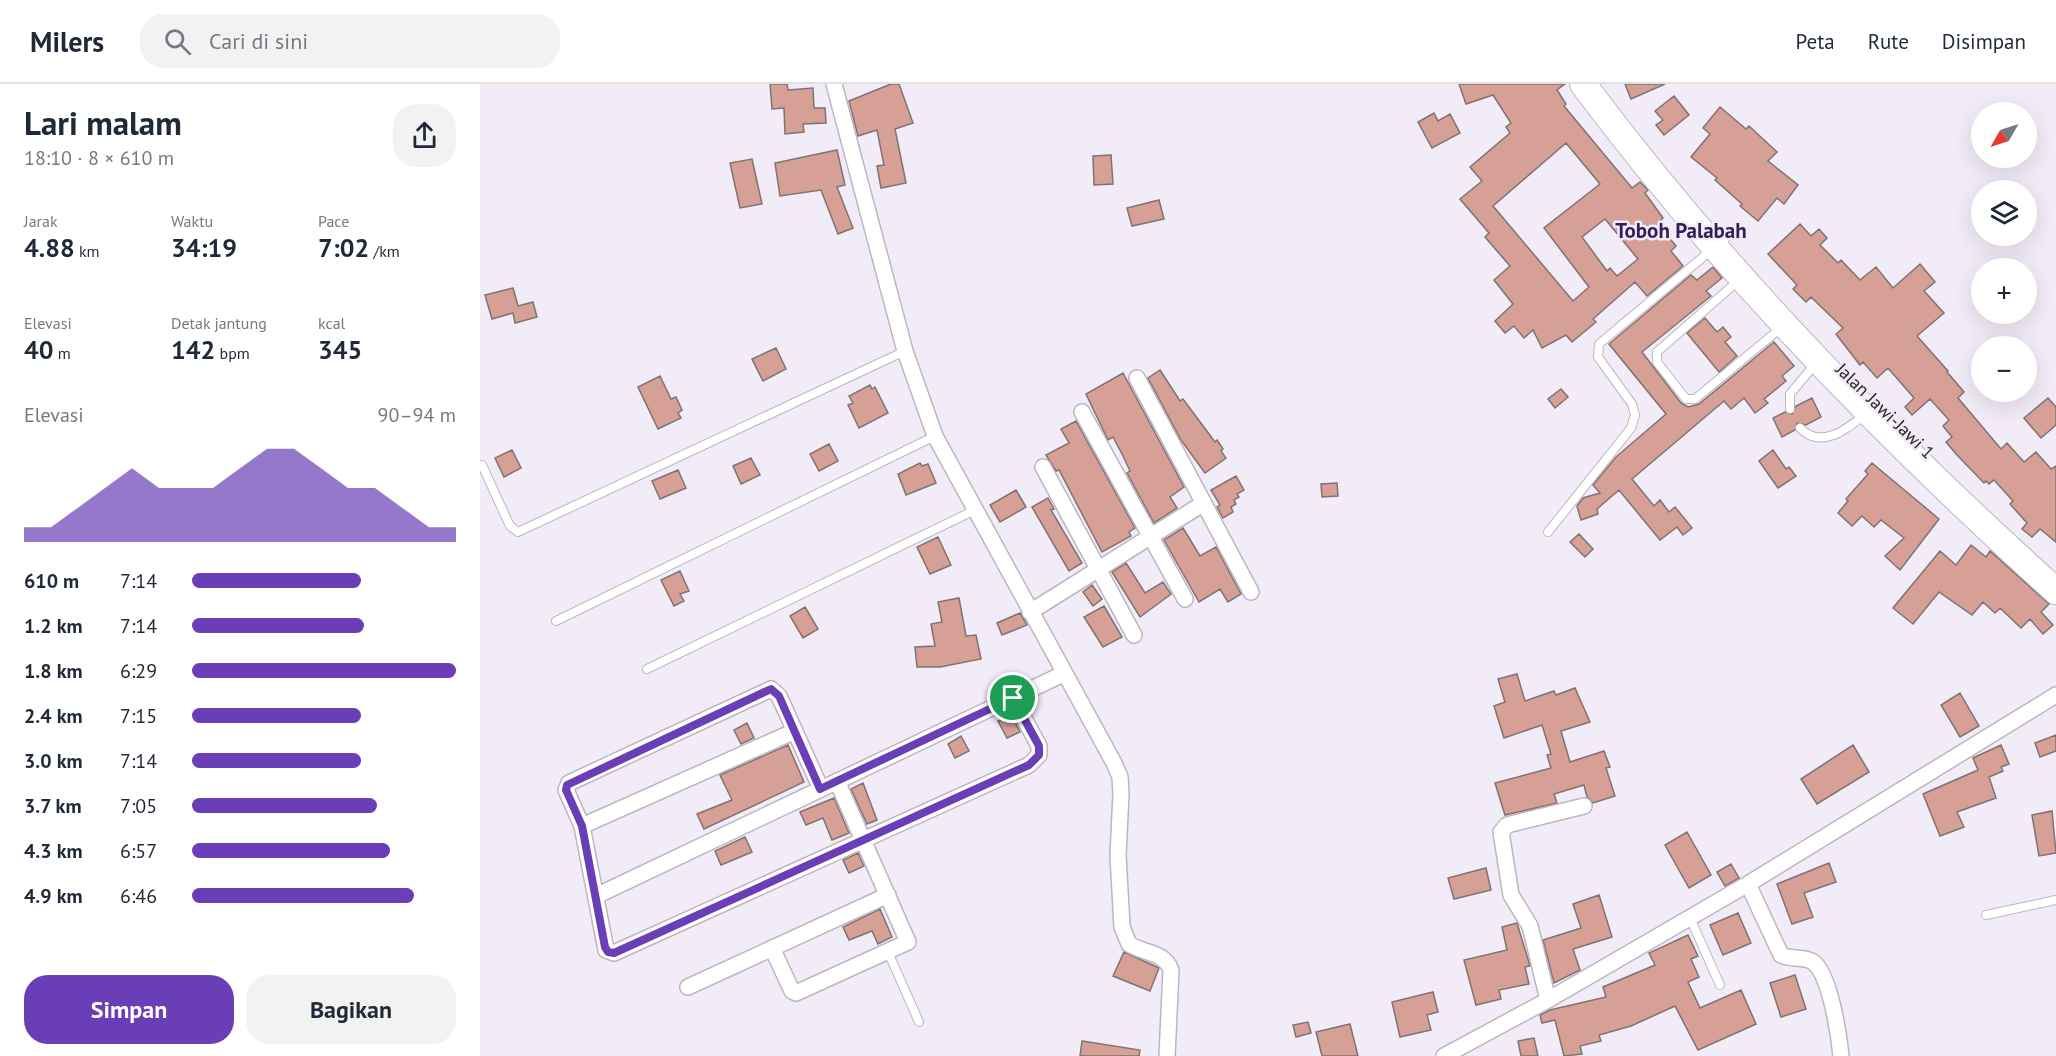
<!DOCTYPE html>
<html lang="id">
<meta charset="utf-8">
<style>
:root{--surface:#fff;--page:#f2f2f3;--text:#1f2937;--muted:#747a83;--line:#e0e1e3;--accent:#693eb6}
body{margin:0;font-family:"PT Sans",sans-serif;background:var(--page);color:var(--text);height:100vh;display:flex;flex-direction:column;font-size:22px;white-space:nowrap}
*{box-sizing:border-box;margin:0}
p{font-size:20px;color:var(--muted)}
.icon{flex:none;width:33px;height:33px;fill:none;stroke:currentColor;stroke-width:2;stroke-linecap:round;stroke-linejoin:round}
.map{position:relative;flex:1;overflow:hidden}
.details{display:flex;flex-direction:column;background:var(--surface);width:480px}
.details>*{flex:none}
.needle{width:39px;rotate:231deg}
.controls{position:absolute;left:1491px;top:18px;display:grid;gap:12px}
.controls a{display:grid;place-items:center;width:66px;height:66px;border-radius:50%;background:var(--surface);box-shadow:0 6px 24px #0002;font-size:30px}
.pin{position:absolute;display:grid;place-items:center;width:51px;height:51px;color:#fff;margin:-26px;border:3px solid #fff;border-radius:50%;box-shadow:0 2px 6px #0007}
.round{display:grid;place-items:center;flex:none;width:63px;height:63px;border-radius:24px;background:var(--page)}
.head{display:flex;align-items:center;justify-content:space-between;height:102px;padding:0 24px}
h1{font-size:33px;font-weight:600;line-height:45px}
.metrics{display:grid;grid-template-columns:repeat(3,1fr);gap:9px;height:102px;padding:6px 24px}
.metrics div{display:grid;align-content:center}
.metrics b{font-size:26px;font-weight:600}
.metrics small{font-size:16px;font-weight:400}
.metrics p{font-size:16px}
.chart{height:168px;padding:12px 24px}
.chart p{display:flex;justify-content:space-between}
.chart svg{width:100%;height:108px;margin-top:6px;fill:var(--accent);opacity:.7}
.action{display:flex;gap:12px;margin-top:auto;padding:12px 24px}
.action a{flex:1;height:69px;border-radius:24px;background:var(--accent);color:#fff;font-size:24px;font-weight:600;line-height:69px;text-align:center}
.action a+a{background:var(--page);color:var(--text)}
ul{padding:0 24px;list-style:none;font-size:20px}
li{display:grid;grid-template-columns:96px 72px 1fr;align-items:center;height:45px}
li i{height:15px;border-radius:8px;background:var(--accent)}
header{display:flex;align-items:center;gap:36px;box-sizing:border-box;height:84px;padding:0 30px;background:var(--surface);border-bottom:2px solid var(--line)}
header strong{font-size:28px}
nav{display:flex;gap:33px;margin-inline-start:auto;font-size:21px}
.search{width:420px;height:54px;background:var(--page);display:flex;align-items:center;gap:15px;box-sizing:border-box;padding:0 21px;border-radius:24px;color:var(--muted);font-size:22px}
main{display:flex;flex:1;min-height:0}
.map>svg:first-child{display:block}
.building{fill:#d6a097;stroke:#807270;stroke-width:1.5;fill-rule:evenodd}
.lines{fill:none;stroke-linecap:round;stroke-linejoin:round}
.lane-casing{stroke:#bcb6c2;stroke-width:10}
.street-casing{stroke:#bcb6c2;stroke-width:18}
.highway-casing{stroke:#bcb6c2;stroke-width:28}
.lane{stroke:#fff;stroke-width:8}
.street{stroke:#fff;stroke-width:15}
.highway{stroke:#fff;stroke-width:26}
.route-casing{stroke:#fff;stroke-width:12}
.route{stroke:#693eb6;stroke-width:8}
.labels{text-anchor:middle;stroke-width:5;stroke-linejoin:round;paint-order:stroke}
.street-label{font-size:18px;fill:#2b282d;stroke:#f2ecf8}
.quarter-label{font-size:21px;font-weight:bold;fill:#321e58;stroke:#f2ecf8}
</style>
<header>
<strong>Milers</strong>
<div class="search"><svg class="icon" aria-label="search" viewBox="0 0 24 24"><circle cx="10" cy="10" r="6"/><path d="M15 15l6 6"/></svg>Cari di sini</div>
<nav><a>Peta</a><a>Rute</a><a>Disimpan</a></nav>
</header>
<main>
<section class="details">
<div class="head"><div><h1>Lari malam</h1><p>18:10 · 8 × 610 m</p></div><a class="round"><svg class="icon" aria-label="share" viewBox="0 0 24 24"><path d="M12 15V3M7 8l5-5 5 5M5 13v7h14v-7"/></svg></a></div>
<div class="metrics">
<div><p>Jarak</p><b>4.88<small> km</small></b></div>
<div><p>Waktu</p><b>34:19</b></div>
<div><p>Pace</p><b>7:02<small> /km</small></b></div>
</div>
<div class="metrics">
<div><p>Elevasi</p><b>40<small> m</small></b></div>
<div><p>Detak jantung</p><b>142<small> bpm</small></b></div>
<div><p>kcal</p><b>345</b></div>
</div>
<div class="chart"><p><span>Elevasi</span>90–94 m</p>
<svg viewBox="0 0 160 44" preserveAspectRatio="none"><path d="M0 44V38L10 38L20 30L30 22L40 14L50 22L60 22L70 22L80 14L90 6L100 6L110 14L120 22L130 22L140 30L150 38L160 38V44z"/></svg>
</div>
<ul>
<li><b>610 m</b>7:14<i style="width:64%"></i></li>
<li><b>1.2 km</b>7:14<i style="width:65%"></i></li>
<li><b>1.8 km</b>6:29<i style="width:100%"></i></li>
<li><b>2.4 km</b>7:15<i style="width:64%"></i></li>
<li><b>3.0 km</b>7:14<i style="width:64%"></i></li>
<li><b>3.7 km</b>7:05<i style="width:70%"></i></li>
<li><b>4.3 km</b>6:57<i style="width:75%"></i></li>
<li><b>4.9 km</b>6:46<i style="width:84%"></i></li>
</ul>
<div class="action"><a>Simpan</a><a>Bagikan</a></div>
</section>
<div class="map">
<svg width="1576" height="972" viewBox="0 0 1576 972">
<rect width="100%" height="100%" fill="#f2ecf8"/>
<path class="building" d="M290,0H307L308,6L333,4L334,24H345L346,39L323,40L324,48L305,50L304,24L292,25Z
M411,0H419L433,39L415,45L426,99L401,104L397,82L404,81L397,46L378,52L369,17Z
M979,0H1085L1077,6L1086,20L1084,22L1152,104L1160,98L1168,106L1165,109L1183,134L1181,136L1185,143L1182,145L1196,162L1191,167L1203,182L1167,212L1155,198L1113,235L1116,238L1092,258L1086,251L1062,264L1053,246L1044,254L1034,242L1025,249L1015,237L1033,220L1014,196L1030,182L1005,153L1009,149L980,115L1002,97L990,83L1030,49L1026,43L1031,39L1013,11L986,20ZM1086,59L1120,100L1064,144L1109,203L1093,217L1013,122ZM1125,135L1158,175L1137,192L1130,184L1127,187L1102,153Z
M1145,0H1185L1151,15Z
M1194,12L1209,31L1184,51L1176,41L1183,36L1175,27Z
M1240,23L1266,45L1269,42L1297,68L1288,77L1318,101L1304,120L1297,114L1278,137L1260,122L1262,120L1235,96L1237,94L1211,73L1230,50L1223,44Z
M954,29L958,37L970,30L980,49L952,64L938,38Z
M357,66L365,101L357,103L373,144L358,150L341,106L300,112L295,79Z
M631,71L633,100L614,101L613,72Z
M272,75L282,120L260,124L250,79Z
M679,116L684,135L652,142L647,124Z
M1320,140L1331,152L1339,145L1347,154L1340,161L1358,179L1361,176L1380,196L1396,183L1413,204L1440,180L1455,198L1444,207L1464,229L1437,252L1468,287L1467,288L1484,308L1478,314L1521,365L1527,359L1544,378L1556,368L1571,385L1576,382V458L1560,445L1552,453L1542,445L1547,439L1530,420L1533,417L1514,396L1509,400L1506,397L1504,399L1477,371L1466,358L1472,353L1463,342L1469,336L1450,315L1432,331L1425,323L1434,314L1408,284L1397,294L1383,278L1380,281L1356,250L1363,244L1331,213L1326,218L1313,205L1317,201L1288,170Z
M1233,183L1242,194L1226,207L1231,212L1162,268L1201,319L1208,323L1219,320L1294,258L1314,282L1302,292L1306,297L1284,315L1288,319L1275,329L1264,314L1251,325L1244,317L1152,395L1174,422L1180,416L1189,428L1195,423L1212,444L1203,451L1197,443L1180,456L1139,406L1117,425L1118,430L1101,436L1097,422L1103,414L1120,409L1113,401L1136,373L1186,330L1129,260L1211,191L1217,196Z
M33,204L38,222L53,218L57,233L35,239L33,229L12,235L5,211Z
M1225,234L1237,248L1243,243L1251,253L1245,258L1257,272L1239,288L1207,249Z
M296,264L306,285L283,297L272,275Z
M680,286L700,317L703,315L735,358L737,356L743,365L741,367L746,374L725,389L701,356L668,294Z
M643,289L704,403L690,413L697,424L674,439L647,389L650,387L643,372L633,353L628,356L606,310Z
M180,292L191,315L196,313L202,326L198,329L201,334L178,345L158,303Z
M390,301L392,305L395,303L408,329L379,344L368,321L373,319L369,312Z
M1081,305L1088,313L1075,324L1068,315Z
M1332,314L1341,333L1326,341L1317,339L1315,346L1302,353L1293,334L1305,328L1312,330L1316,322Z
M1568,314L1576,323V341L1561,354L1544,334Z
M596,337L655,444L649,448L651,452L622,468L579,386L576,387L566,371L589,359L581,345Z
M349,360L358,377L339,387L330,370Z
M32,366L41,384L24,393L15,374Z
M1293,366L1306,385L1309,383L1316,392L1298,404L1279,377Z
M271,374L280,391L261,400L253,382Z
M440,379L442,382L448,380L456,399L426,411L418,390Z
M1392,379L1459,435L1420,486L1405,472L1424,454L1401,436L1394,443L1382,432L1372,442L1358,429L1368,417L1366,415L1388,390L1385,387Z
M198,386L206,404L180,415L172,397Z
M756,392L764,406L757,410L759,413L754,416L756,420L751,423L753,428L743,434L737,423L740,421L731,406Z
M857,399L858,412L842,413L841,400Z
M536,406L546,423L520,438L510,421Z
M568,414L574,425L571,426L602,479L589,487L552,423Z
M703,444L720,472L736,463L761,510L748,518L740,505L719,518L684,456Z
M1099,450L1113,465L1105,473L1090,458Z
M458,453L471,481L450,490L437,463Z
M1491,461L1506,473L1510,467L1569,520L1561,528L1573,541L1563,550L1550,535L1541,544L1520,524L1515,529L1503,518L1492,531L1459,508L1433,540L1413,524L1460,467L1476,481Z
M646,479L665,509L683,498L691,510L660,533L632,488Z
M200,487L209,507L200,510L204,517L194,522L181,496Z
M612,501L622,515L613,522L603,508Z
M479,514L486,552L496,551L501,575L460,583H437L435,563L455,562L451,540L462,538L458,518Z
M624,522L642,553L623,563L604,533Z
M325,523L338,545L323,554L310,532Z
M540,529L547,541L522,551L517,539Z
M1037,590L1045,617L1074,607L1076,611L1095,604L1110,638L1081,647L1090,678L1124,667L1130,683L1126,684L1135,712L1113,719L1107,713L1104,701L1074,710L1077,719L1025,731L1015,699L1071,684L1067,671L1071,670L1062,641L1024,654L1014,622L1025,618L1018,595Z
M1480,609L1499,642L1480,653L1461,621Z
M531,630L540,648L527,654L518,637Z
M267,639L274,654L261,660L254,646Z
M1576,651V667L1560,673L1555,659Z
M481,652L489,667L475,674L468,660Z
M308,661L324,698L224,745L217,730L252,716L240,691Z
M1373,661L1389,688L1337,720L1321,695Z
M1521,661L1529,680L1521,683L1523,687L1509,693L1516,714L1477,728L1484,743L1460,752L1443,710L1498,686L1493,674Z
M383,699L397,736L387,740L371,705Z
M354,714L369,749L352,756L343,734L326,741L320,728Z
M1572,727L1576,769L1559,772L1552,731Z
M1207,748L1231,791L1209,804L1185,761Z
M265,753L272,768L241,781L235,767Z
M378,769L384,782L369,789L363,776Z
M1349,779L1356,798L1324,809L1333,833L1312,840L1297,800Z
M1251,780L1259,794L1245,802L1237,788Z
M1006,784L1011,806L974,815L968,794Z
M1119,811L1132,853L1093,865L1100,886L1074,899L1063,856L1101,844L1093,820Z
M400,825L412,853L398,860L392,847L369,856L363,843Z
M1258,829L1271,859L1243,871L1230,841Z
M1037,839L1050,882L1045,883L1049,900L1019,906L1021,915L996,921L984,876L1027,866L1022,843Z
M1208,851L1218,872L1211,875L1219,893L1208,898L1220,924L1261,906L1276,940L1218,966L1195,922L1151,942L1119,951L1121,957L1100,962L1102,970L1084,972L1075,936L1062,939L1060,931L1070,926L1126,913L1123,903L1175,881L1169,869Z
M644,868L679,884L670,907L633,892Z
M1315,891L1326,925L1301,933L1290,899Z
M953,908L958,928L947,931L951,946L920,953L912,918Z
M828,938L831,949L816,953L813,941Z
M870,940L878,972H842L836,948Z
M1054,954L1058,972H1041L1038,957Z
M602,957L660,966L659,972H600Z"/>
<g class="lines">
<g class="lane-casing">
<path id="lane" d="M1258,197L1177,268V278L1206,315H1215L1302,243
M1310,325V310L1336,279
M1320,344C1341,366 1367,345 1386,330
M2,381L30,442L38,448L425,267
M1068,448L1151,344L1155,331L1152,320L1118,273L1119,260L1247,153
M76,537L455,352
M167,585L495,426
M1506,831L1576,816
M1210,834L1240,901
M408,868L439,938"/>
</g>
<g class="street-casing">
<path id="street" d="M354,0L425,267L455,352L634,679L640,693L641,710L638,771L642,843L649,860C664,870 684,867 691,886L687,972
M657,294L771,508
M602,328L705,515
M563,383L654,551
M550,528L724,419
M341,705L299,612L291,605L89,699L86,706L102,742L126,866L134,869L549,681L559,671V662L533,614
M102,742L315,647
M1268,800L1301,871C1311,876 1324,872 1333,878C1350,890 1359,951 1361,972
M116,812L583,590
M292,864L312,907L316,909L428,858L357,697
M208,903L408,811
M1068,916L1050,842L1031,811L1021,748L1027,741L1104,722
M964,972L1068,916L1268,800L1576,611"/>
</g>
<g class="highway-casing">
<path id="highway" d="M1103,0C1241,185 1405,353 1576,507"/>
</g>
<use href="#lane" class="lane"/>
<use href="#street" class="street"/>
<use href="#highway" class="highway"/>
</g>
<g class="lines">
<g class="route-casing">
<path id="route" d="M291,605L299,612L340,705L533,614L559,662V671L549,681L134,869L128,868L125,863L102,742L86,706L87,701Z"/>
</g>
<use href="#route" class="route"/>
</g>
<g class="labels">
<g class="street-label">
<text transform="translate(1405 327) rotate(44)" y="6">Jalan Jawi-Jawi 1</text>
</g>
<g class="quarter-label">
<text x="1201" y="154">Toboh Palabah</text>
</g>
</g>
</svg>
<div class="controls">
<a><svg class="needle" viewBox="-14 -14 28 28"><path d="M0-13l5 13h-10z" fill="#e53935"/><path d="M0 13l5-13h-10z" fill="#747a83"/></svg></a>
<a><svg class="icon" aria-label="layers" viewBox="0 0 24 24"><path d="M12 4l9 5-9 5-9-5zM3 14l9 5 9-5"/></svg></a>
<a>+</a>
<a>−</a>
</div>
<div class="pin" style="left:533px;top:614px;background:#1e9e55"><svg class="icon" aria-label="arrive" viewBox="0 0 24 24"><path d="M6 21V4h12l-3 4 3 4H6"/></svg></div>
</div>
</main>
